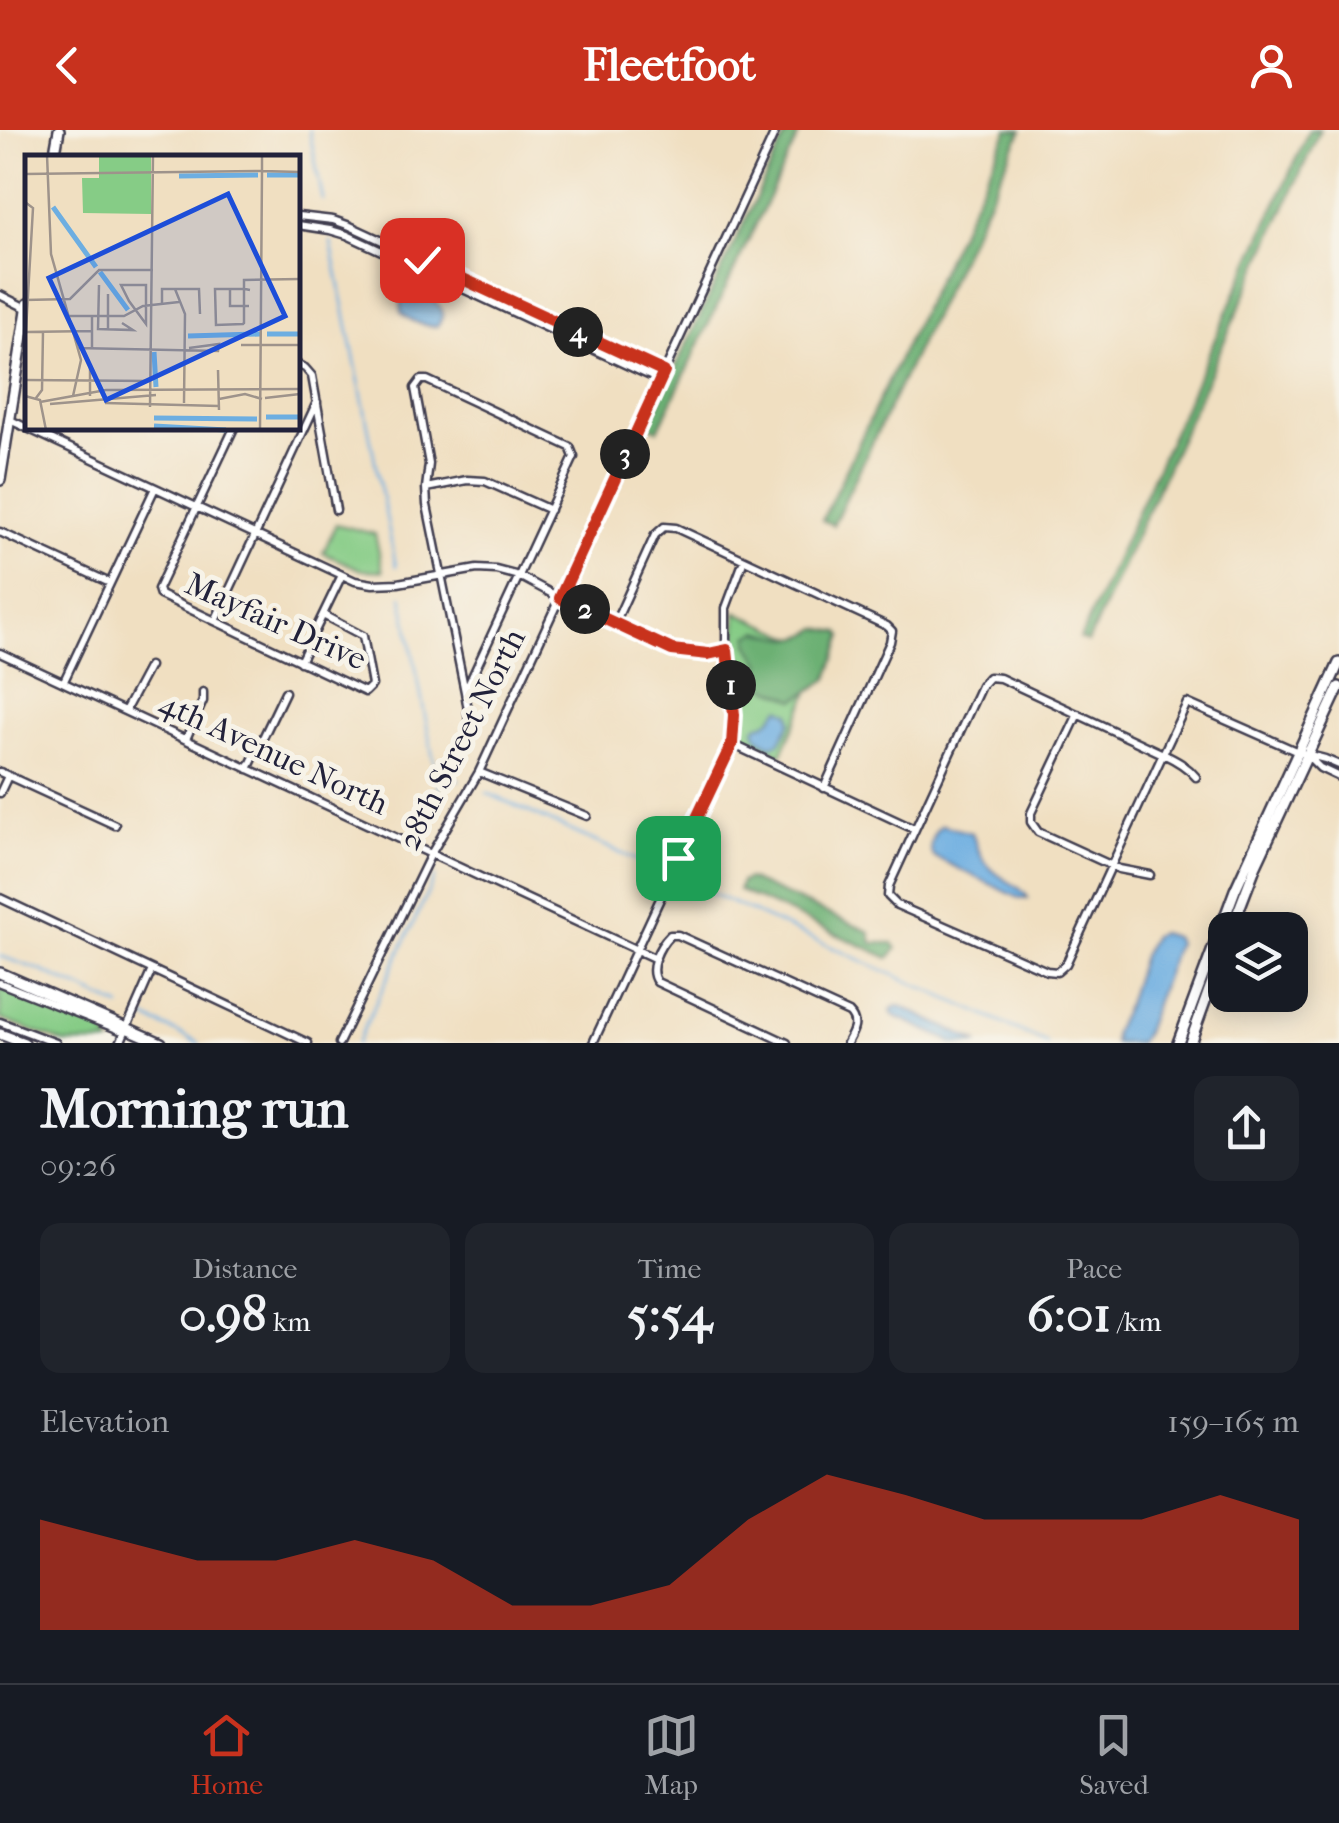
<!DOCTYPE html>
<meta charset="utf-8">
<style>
:root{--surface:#171b24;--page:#20242c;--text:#f1f3f6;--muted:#9ea1a6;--line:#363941;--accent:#c8321e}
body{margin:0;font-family:"IM FELL French Canon",serif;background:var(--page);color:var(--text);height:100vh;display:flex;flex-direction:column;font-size:38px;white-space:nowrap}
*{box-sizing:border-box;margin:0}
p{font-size:32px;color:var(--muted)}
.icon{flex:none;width:55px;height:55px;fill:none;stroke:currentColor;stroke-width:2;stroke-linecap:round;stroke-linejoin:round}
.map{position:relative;height:913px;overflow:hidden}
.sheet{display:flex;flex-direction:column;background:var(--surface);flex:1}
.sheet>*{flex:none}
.tools{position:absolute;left:1208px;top:782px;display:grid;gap:20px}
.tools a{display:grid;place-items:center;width:100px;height:100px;border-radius:20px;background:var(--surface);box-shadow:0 5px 25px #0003;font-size:50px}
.pin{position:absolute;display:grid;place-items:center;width:85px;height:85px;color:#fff;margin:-42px;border-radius:20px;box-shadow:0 5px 15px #0006}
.km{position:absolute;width:50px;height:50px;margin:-25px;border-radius:50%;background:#222;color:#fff;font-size:28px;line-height:50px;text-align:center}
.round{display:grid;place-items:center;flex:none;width:105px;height:105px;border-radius:20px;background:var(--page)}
.summary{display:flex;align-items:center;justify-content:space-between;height:170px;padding:0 40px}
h1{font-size:55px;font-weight:700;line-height:75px}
.figures{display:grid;grid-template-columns:repeat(3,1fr);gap:15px;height:170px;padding:10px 40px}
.figures div{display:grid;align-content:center;border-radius:20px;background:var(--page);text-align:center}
.figures b{font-size:50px;font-weight:700}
.figures small{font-size:28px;font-weight:400}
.figures p{font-size:28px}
.chart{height:280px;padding:20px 40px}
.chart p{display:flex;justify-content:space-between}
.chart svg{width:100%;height:180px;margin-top:10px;fill:var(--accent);opacity:.7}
header{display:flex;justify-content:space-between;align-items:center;height:130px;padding:0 40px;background:var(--accent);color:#fff;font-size:45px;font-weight:700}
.tabs{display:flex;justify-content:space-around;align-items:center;height:140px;border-top:2px solid var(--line);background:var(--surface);font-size:28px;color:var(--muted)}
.tabs a{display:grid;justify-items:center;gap:5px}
.tabs .selected{color:var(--accent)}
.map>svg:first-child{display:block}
.green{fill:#86cc86;stroke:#547760;stroke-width:2.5}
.forest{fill:#6cb073;stroke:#476957;stroke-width:2.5}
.water{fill:#6daee1;stroke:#48688e;stroke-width:2.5}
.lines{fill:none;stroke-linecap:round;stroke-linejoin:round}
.stream{stroke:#6daee1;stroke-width:2.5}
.minor-casing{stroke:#413e4f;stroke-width:11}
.major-casing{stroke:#413e4f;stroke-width:14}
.minor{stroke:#fff;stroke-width:6}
.major{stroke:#fff;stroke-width:9}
.route-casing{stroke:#fff;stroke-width:20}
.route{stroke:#c8321e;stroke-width:12}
.labels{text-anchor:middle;stroke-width:10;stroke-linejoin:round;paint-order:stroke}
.street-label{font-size:32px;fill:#22223b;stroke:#f7f3e8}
.inset-river{fill:none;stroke:#6daee1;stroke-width:5}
.inset-road{fill:none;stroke:#9e938b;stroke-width:2.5}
.view{fill:#1d4ed8;fill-opacity:0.15;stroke:#1d4ed8;stroke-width:5}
.inset-edge{fill:none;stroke:#22223b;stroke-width:5}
</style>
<header><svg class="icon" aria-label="back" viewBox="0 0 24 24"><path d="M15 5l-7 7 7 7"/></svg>Fleetfoot<svg class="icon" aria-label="person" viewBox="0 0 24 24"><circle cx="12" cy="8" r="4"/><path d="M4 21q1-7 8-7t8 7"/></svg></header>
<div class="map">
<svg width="1339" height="913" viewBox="0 0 1339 913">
<rect width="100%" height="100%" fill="#f7f3e8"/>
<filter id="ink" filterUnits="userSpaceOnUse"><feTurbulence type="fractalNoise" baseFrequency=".01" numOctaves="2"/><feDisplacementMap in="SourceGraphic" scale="20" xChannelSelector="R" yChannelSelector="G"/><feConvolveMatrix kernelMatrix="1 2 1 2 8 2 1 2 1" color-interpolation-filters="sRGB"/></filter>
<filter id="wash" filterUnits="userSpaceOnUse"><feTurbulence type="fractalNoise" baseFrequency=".0048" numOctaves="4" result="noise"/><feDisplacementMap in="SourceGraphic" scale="40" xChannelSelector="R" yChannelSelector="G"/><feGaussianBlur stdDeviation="2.25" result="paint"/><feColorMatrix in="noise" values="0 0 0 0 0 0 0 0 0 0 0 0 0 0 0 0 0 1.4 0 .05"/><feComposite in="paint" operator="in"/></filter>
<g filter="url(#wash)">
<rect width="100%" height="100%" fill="#f0dfc1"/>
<path class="green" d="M336,394L375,404L383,441L362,440L323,423Z
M736,482L827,522L781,625L742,608Z
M0,857L104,900L111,913H65L0,889Z"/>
<path class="forest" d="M788,0H801L658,300L648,295Z
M1008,0H1022L833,395L822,390Z
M1309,0H1320L1088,512L1080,509Z
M818,498L840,502L843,506L828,549L795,570L762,555L761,533L749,514V506L759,501C781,507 799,514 818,498Z
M748,749L870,802L872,813H893L897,819L889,828L738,760L741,752Z"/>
<path class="water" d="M410,161C427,164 453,177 437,196C423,196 411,192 401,182L402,168Z
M780,578L790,583L791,592L779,613L770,615L758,608L755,599L757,596L767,593Z
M942,695L972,703C979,723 983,735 1003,748C1013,755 1022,758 1028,768H1019L933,726C927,717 933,701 942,695Z
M1160,803L1174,807L1177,813L1144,905L1138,913H1114V902L1127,874L1142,826L1153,806Z
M900,876L979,913H954L893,885L891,881L894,877Z"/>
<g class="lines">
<path class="stream" d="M309,0L323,70
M331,112L396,436
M402,466L441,669
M438,641L459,650
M487,663L659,740
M681,750L1047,913
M0,826L40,840L121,877
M142,886L199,913
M357,913L435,747"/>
</g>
</g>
<g filter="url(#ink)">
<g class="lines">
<g class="minor-casing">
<path id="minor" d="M298,86L333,90L350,96L664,241
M298,95L330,100L347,105L659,250
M0,165L28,179
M298,235L305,238L312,246L336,380
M421,250H427L570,317L574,327L465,562L427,375L426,358L429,334L415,258Z
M10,290L355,451L373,454L398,453L477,439L496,440L519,446L560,468L673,520L708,524L727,521
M234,298L158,459L160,465L365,562L372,555L363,506L323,485
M426,358L467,350L485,351L550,380
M0,402L110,453
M215,491L317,272
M615,493L655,405L664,397L676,398L887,496L892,501L890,512L824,658
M0,523L656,829
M300,532L342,445
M64,551L155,358
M125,581L149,536
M1078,584L1031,683V692L1038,702L1119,739L1150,745
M186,609L203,571V562
M461,614C473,598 468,581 465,562
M732,614L914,699
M1308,626L1320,638L1339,647
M248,639L285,562
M0,642L115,695
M479,642L587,686
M1196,647C1187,636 1176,630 1163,624L1000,548L989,547L981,556L889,756L888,766L897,775L1047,841L1057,842L1066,834L1163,624L1187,573L1298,622L1325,629L1339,635
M0,663L8,646
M0,768L308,913
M0,853L125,902
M0,892L56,913
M120,913L152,840
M339,913L431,724L479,642L776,0
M593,913L732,614L734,585L726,511V478L744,430
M787,913L657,852C647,839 659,816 670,805H678L849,883C859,893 853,902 847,913"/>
</g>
<g class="major-casing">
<path id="major" d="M54,28L59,0
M0,350L28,174
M1231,800L1256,735L1339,557
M0,843L161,913
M0,904L24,913
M1178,913L1235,760L1339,533
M1190,913L1225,816"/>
</g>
<use href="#minor" class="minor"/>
<use href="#major" class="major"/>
</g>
</g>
<g class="lines" filter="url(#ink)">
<g class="route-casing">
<path id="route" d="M422,130L664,242L560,468L672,520L708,524L727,520L734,585L732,614L678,728"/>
</g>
<use href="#route" class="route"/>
</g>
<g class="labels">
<g class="street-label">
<text transform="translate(276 491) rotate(24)" y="11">Mayfair Drive</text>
<text transform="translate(461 609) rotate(-63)" y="11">28th Street North</text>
<text transform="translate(274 623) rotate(25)" y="11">4th Avenue North</text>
</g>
</g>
<g transform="translate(25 25)">
<rect width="275" height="275" fill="#f0dfc1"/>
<path d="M74,0H126V59L58,58L57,23H74Z" fill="#86cc86"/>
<path class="inset-river" d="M242,20H275M154,21L233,20M28,52L71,112M75,117L103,155M242,179H275M163,181L235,179M129,197L131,232M241,262H275M129,263L232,264M129,271L201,275"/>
<path class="inset-road" d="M22,0L26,99L56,205L48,241M237,0V16L275,17M0,19L237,16L235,275M0,47L8,53L0,193M74,130L73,174L108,175L97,168M96,130H121V169L104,146ZM150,134L160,159L159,248M205,134V151H224M225,135L220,134H190L191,170L218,169L219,168V125L275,124M83,139V175M0,145L45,144L74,115H128M137,150V134H174L175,159M43,161H99L118,151L154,147M0,177L67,176M216,190H275M52,193L193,196L194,189L164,193M67,193V161M193,215L194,255M0,225L126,226M0,241L15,245L21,275M65,241V209M11,243L17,235L18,177M240,243L275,239M194,244L220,239L237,244M15,247L81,235L275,234M80,248L194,251M25,249L131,240M125,252L128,0"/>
<path class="view" d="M203,39L260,161L81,245L24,123Z"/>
<rect width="275" height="275" class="inset-edge"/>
</g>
</svg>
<div class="tools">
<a><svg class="icon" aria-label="layers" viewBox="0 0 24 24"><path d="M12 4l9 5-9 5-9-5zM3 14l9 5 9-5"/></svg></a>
</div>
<div class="pin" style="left:678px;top:728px;background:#1e9e55"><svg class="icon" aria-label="arrive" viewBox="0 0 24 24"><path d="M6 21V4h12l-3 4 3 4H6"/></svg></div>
<div class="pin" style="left:422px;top:130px;background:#d93025"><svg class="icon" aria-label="check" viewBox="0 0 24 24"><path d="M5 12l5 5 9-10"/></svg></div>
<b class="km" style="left:731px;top:555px">1</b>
<b class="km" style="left:585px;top:479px">2</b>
<b class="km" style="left:625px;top:324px">3</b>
<b class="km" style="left:578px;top:202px">4</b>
</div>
<section class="sheet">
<div class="summary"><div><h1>Morning run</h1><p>09:26</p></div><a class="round"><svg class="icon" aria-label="share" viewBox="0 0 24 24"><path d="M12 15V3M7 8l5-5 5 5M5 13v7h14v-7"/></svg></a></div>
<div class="figures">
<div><p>Distance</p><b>0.98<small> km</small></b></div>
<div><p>Time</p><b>5:54</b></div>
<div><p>Pace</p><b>6:01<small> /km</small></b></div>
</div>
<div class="chart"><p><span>Elevation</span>159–165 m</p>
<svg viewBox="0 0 160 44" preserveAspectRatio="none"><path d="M0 44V17L10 22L20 27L30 27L40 22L50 27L60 38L70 38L80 33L90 17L100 6L110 11L120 17L130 17L140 17L150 11L160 17V44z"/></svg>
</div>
</section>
<nav class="tabs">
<a class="selected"><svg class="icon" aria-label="home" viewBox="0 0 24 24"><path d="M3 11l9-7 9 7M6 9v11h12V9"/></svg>Home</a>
<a><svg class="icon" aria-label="map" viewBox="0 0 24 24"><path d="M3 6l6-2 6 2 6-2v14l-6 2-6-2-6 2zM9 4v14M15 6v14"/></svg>Map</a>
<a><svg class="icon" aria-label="saved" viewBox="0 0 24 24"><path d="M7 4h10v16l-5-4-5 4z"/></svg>Saved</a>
</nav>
